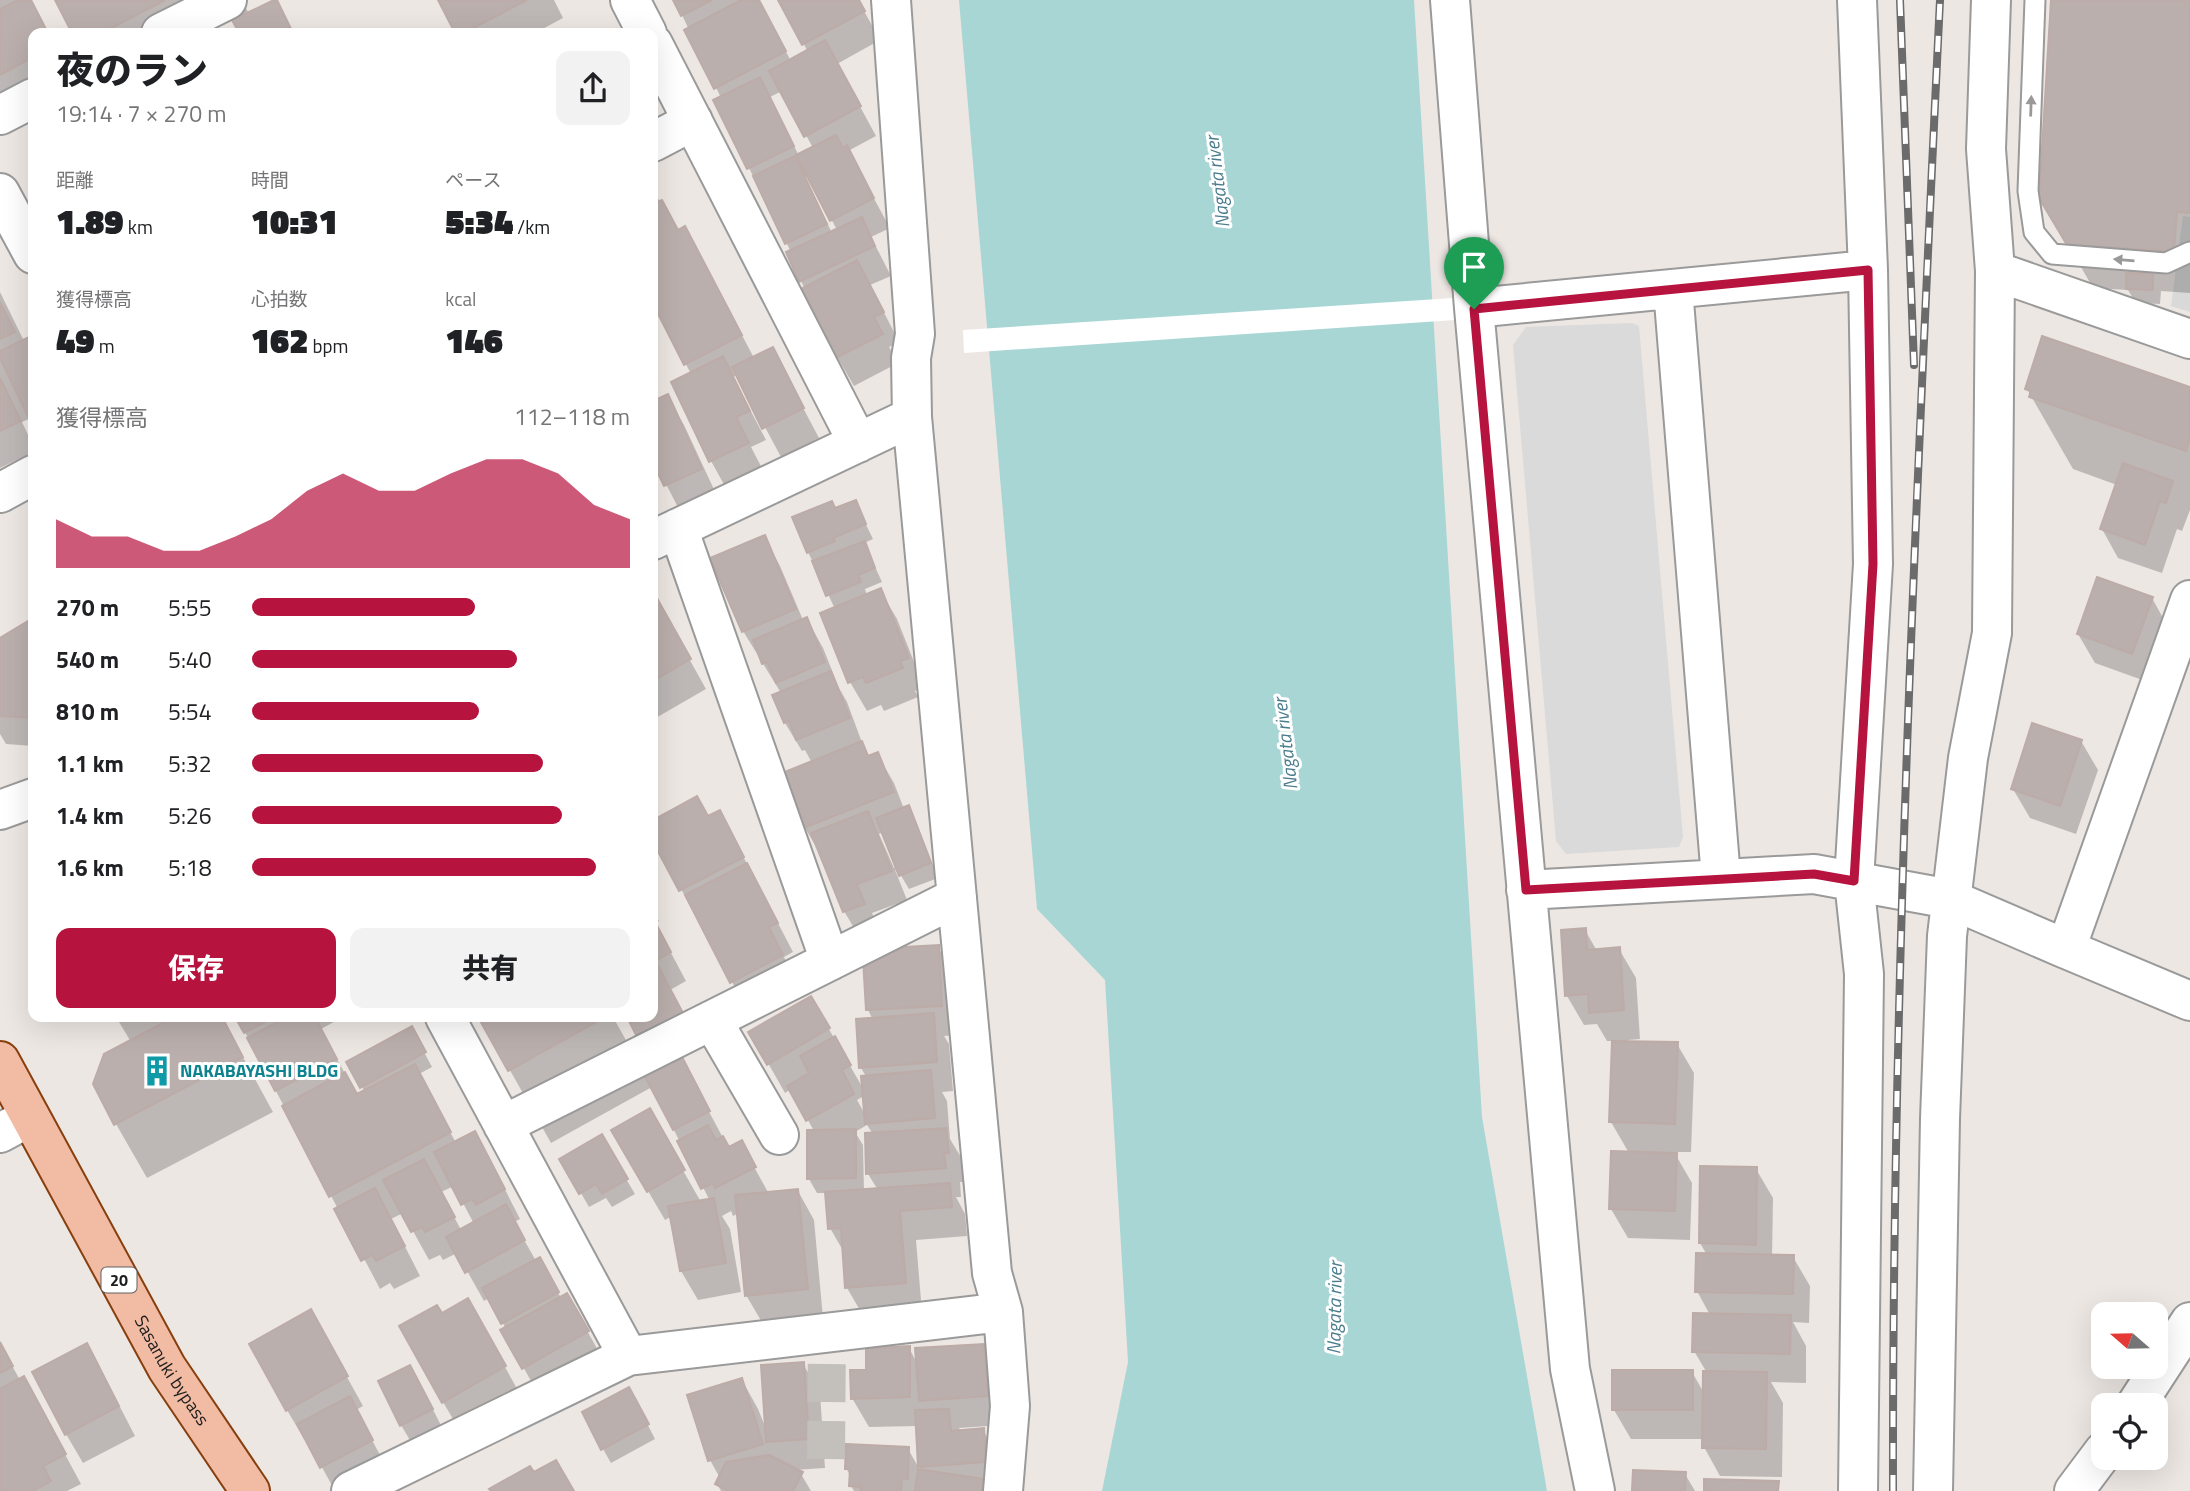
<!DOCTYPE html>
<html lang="ja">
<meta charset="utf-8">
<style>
:root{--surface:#fff;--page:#f2f2f2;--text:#202124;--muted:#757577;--accent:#b6133e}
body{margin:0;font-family:"Titillium Web","Noto Sans JP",sans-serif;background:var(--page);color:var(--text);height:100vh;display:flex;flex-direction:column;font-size:26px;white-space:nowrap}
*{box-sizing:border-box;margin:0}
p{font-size:23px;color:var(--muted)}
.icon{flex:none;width:38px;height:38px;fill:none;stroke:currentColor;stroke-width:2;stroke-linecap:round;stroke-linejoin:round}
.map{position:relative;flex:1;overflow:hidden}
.panel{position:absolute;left:28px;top:28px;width:630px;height:994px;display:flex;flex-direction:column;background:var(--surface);border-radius:14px;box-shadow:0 7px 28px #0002}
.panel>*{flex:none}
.needle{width:46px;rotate:290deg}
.controls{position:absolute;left:2091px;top:1302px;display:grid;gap:14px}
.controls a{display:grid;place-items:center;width:77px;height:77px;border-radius:14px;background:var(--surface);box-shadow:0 7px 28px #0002;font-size:35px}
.pin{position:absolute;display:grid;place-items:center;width:60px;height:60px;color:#fff;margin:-72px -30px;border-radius:50% 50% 50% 0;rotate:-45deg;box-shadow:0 0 7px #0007}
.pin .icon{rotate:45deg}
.round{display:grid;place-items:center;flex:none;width:74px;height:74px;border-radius:14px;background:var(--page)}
.overview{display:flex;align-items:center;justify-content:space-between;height:119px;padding:0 28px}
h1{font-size:38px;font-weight:800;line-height:52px}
.metrics{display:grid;grid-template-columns:repeat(3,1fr);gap:10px;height:119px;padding:7px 28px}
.metrics div{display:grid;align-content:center}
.metrics b{font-size:35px;font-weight:800}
.metrics small{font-size:19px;font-weight:400}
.metrics p{font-size:19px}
.chart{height:196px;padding:14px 28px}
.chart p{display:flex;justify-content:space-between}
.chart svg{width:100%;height:126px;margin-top:7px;fill:var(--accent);opacity:.7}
.primary-button{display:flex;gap:14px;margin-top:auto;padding:14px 28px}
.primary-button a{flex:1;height:80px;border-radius:14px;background:var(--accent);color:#fff;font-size:28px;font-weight:800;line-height:80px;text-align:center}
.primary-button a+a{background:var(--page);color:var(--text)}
ul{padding:0 28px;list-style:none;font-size:23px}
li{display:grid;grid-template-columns:112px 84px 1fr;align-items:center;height:52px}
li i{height:18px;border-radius:9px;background:var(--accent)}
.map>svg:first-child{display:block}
.residential{fill:#dadada}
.parking{fill:#d9d9d9}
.water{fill:#a8d6d5}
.pier{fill:#fff}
.shadow{fill:#0003;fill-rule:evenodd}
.building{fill:#baafad;stroke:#bdaba7;stroke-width:2}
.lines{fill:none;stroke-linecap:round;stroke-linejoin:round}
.minor-tunnel{stroke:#c3bfbb;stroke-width:38;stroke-dasharray:38 19;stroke-linecap:butt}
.service-casing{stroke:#9a9a9a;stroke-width:23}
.minor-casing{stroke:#9a9a9a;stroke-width:42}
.tertiary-casing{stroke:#9a9a9a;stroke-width:42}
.primary-casing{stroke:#873f0e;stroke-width:42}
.service{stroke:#fff;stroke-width:19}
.minor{stroke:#fff;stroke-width:38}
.tertiary{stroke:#fff;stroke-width:38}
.primary{stroke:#f2bba3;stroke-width:38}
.rail-casing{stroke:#6b6b6b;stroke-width:8}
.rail{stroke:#fff;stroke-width:5;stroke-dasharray:16;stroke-linecap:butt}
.oneway{fill:#999}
.route-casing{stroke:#fff;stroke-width:14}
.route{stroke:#b6133e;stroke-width:9}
.labels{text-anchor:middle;stroke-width:6;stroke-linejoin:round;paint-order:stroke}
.shield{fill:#fff;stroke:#616161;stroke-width:2}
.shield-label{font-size:16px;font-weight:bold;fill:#1d1d1d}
.culture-label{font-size:18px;font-weight:bold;fill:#0d838f;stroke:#fff;text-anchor:start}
.street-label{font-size:18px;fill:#1d1d1d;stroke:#fff}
.water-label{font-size:19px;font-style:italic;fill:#497c8c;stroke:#fff}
</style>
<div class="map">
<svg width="2190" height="1491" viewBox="0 0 2190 1491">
<rect width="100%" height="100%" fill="#ede7e3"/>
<path class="residential" d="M1632,323L1639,326L1683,837L1679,847L1566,854L1556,841L1513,345L1526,327Z"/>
<path class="parking" d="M2183,216L2190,217V312L2171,306Z"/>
<path class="water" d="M959,0H1414L1482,1117L1547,1491H1102L1128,1362L1105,980L1037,909Z"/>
<path class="pier" d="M1453,298L1455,320L964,353L963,330Z"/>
<path class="shadow" d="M0,0H30L49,33H33V95L4,99L0,92Z
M55,0H242L249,14L276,1L294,33H241L234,19L208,33H74Z
M440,0H554L563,18L535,33H457Z
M675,0H758L791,61L808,52L780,0H858L880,40L837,64L876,136L848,151L890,228L871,237L891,276L870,285L899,342L889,347L898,363L854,386L837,357L801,281L791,252L749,168L721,98ZM782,91L813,148L799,156L770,97ZM808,175L837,230L832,233L805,177Z
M2053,0H2190V293L2161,291L2160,304L2136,303L2128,290L2093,288L2041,197Z
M653,190L678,232L701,257L754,358L772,349L819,438L781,457L737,375L733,377L766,440L751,447L764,472L727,490L711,461L691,374L653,300Z
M0,292L24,341L33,337V423L31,418L22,422L33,445V452L0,468Z
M2027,389H2190V510L2182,531L2177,529L2162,573L2118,558L2102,529L2117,485L2073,469Z
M667,396L684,425L718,498L682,515L653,459V403Z
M855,502L873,539L864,543L882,582L865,589L867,596L880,590L897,619L924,687L915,691L918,697L884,711L881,705L867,711L850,682L822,614L835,609L808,552L835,510Z
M764,537L780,566L803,620L807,619L823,648L839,688L847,702L864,748L869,758L877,754L894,783L904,809L908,807L916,821L938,878L909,889L897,869L895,870L907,900L872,913L880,933L861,940L844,911L822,857L805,828L784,774L812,763L805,750L802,751L785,723L774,696L781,693L743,631ZM883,832L897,866L894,868L879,834Z
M653,594L706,689L654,719L653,717Z
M2152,598L2168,627L2148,682L2095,663L2078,634Z
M33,620V746L6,744L0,734V640Z
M2081,741L2098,770L2076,834L2030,818L2013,789Z
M697,798L708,818L720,812L793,952L784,957L798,985L748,1011L653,838V822Z
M653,909L659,921L655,923L686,981L670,990L698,1043L678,1054L729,1149L741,1143L769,1194L798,1191L814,1220L823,1318L763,1324L746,1295L739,1213L733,1216L731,1211L722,1216L730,1229L741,1292L698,1300L681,1271L672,1216L665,1220L613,1131L649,1111L701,1202L710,1201L652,1087L551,1143L480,1017H613L645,1074L639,1036L629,1017H653Z
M1585,930L1597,951L1619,949L1636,978L1640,1039L1628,1040V1043L1677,1044L1694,1073L1691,1152H1674L1692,1183L1690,1240L1628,1238L1611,1209L1629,1153L1611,1122L1613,1041H1607L1597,1024L1584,1025L1567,996Z
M903,940L907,948L938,947L955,976L958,1035L944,1036L949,1044L953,1091L942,1092L947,1101L950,1139L962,1159L964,1182H960L961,1197H956L965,1214L967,1236L916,1240L922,1312L864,1317L847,1288L845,1254L830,1228L827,1193H817L809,1179L814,1131L791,1089L785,1093L751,1033L811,998L864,1090L867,1078L861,1068L873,1020L868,1010ZM864,1096L866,1116L857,1100ZM867,1125L873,1134L868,1174L878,1190L864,1191L863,1145L855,1132Z
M116,1017H221L273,1112L147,1178L116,1124L131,1042Z
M237,1017H343L321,1029L357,1096L365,1092L348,1063L411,1028L432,1067L419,1074L456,1143L491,1162L520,1219L514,1222L536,1261L539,1259L561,1298L567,1295L604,1361L540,1397L503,1331L506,1329L489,1298L484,1301L457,1253L443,1260L440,1255L429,1260L403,1213L391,1219L420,1276L394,1289L390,1283L380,1289ZM454,1186L473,1222L461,1230L441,1192Z
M601,1137L635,1194L612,1207L606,1198L589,1207L562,1160Z
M1756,1169L1773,1198L1772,1257H1793L1810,1286L1809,1323L1793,1322L1806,1346V1383L1771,1382L1783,1403L1782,1477L1720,1476L1704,1447V1439H1631L1614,1410L1692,1372L1704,1393L1707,1373L1694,1351L1710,1315L1697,1291L1707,1255L1700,1243Z
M441,1315L484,1329L521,1396L460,1431L443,1402Z
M327,1341L363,1406L356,1410L388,1470L335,1491L306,1438L304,1439L287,1410Z
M0,1344L20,1380L40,1408L81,1484L67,1491H0Z
M983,1345L1000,1375L1003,1425L959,1428L961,1432L983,1430L999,1459L1001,1491H854L851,1486V1477L846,1468L908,1449L920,1470L918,1426L869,1427L852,1398L868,1371L909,1348L918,1365Z
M803,1364L820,1393L825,1468L794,1470L801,1474L811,1491H721L717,1484L720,1478L710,1460L742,1380L758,1409L767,1431Z
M103,1374L135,1436L83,1463L66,1434Z
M426,1396L448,1439L418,1454L401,1425Z
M637,1404L655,1439L611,1463L603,1449Z
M1685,1474L1695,1491H1634Z"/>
<path class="building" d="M18,0H31L48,33H33V57L0,75V9Z
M55,0H165L102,33H72Z
M274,0H277L293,33H239L232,20Z
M438,0H527L464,33H455Z
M673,0H712L681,16Z
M741,0H759L786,51L714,89L684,30Z
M778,0H859L865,11L802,45Z
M2051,0H2190V213L2177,212L2174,251L2067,245L2039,198Z
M825,40L861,106L804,137L769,71Z
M760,77L794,146L747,169L713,100Z
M836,135L843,148L847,145L874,198L830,221L796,155Z
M795,156L827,224L785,244L753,176Z
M662,200L678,230L685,226L742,335L684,365L653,304V204Z
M862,217L875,246L799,282L786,252Z
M857,260L884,312L874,317L883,334L836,358L801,289Z
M2126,273L2153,274V290L2126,289Z
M0,302L15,332L0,339Z
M33,335V427L0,358V351Z
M2042,336L2190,387V438L2186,451L2029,397L2031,391L2025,389Z
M773,347L804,408L762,429L732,367Z
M723,356L750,411L736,417L749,443L709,462L671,382Z
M0,378L21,421L0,431Z
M668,394L702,469L664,486L653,463V401Z
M2123,463L2173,481L2166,503L2160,501L2145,545L2100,529Z
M856,500L866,524L833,538L835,541L807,553L792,517L832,501L835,508Z
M765,535L796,609L742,632L710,558Z
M865,541L875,568L858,575L861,582L826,596L812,561Z
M2097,577L2153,597L2132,654L2077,634Z
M881,588L909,658L900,661L903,668L866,683L863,677L848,683L820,613Z
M653,591L691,659L653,681Z
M807,617L825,662L776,683L767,662L762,664L753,640Z
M33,618V718L0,716V638Z
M831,671L850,718L796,740L789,721L784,723L772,695Z
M2032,723L2082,740L2060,806L2011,789Z
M862,741L868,756L878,752L894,792L804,828L782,773Z
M697,796L708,816L720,810L744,857L679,891L653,842V820Z
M909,805L931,863L899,876L876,818Z
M868,811L892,871L857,884L865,904L843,912L811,833Z
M747,863L778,923L769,927L783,955L730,983L685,895Z
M653,918L671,952L653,962Z
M1586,928L1587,950L1620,947L1624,1010L1589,1013L1588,994L1565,996L1561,930Z
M903,938L904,947L939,945L942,1006L866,1010L863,959Z
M658,966L683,1013L637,1037L627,1017H653V969Z
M811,996L830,1028L767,1065L748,1032Z
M934,1013L937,1062L859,1068L856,1019Z
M174,1017H222L243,1057L114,1125L93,1084L104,1054Z
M235,1017H274L244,1033Z
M287,1017H315L337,1059L275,1091L247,1038Z
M478,1017H605L508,1071Z
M412,1026L426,1052L360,1088L346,1062Z
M835,1036L851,1065L842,1070L854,1094L806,1121L787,1086L809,1073L800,1056Z
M1612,1041L1678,1042L1675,1124L1609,1122Z
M680,1053L710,1111L673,1130L643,1073Z
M415,1064L451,1132L329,1197L282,1106L345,1072L357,1094Z
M931,1070L935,1118L865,1124L861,1076Z
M650,1108L685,1170L647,1192L611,1130Z
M708,1125L716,1140L723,1136L729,1147L742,1140L756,1167L715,1188L713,1183L701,1189L677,1141Z
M946,1128L949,1153H944L946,1168L866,1174L865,1133Z
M856,1129V1178L807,1179V1130Z
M475,1131L505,1189L476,1205L472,1199L461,1205L434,1152Z
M602,1134L628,1179L602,1194L596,1184L579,1194L559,1159Z
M1611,1151L1677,1153L1675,1211L1609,1209Z
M424,1159L455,1217L425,1232L422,1227L411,1232L383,1180Z
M1700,1166L1757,1167L1756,1245L1699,1243Z
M950,1183L952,1207L900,1211L906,1283L845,1288L841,1228L828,1229L825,1192Z
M375,1188L405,1246L376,1261L372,1255L361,1261L334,1209Z
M798,1189L808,1289L745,1296L735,1195Z
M714,1198L726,1263L680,1271L668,1206Z
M506,1204L525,1240L465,1273L446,1237Z
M1696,1253L1794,1255L1793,1294L1695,1292Z
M540,1257L559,1292L501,1324L482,1288Z
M567,1293L589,1331L522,1369L500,1330Z
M468,1298L506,1366L442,1403L399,1326L437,1305L442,1313Z
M311,1309L348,1376L286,1411L249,1344Z
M1693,1313L1791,1315L1790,1354L1692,1352Z
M0,1342L13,1366L0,1373Z
M87,1343L119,1406L65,1435L32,1372Z
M984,1344L988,1396L919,1401L915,1348Z
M910,1346V1397L851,1399L850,1370H866V1348Z
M804,1362L809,1439L766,1442L761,1365Z
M410,1365L433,1409L400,1426L378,1381Z
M1612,1370H1693V1410H1612Z
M1703,1371L1767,1372L1766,1449L1702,1448Z
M24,1376L66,1454L43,1466L51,1481L33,1491H0V1389Z
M742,1378L763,1444L708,1461L687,1395Z
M629,1387L649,1424L601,1450L582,1412Z
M350,1396L373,1440L320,1468L297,1424Z
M949,1409L951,1431L984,1428L986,1462L918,1467L915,1410Z
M846,1444L909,1447L908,1479L902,1478L901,1491H860L861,1487L849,1486L850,1469H845Z
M769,1455L803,1472L793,1491H729L715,1484L726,1462Z
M556,1460L574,1491H491L489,1489L530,1466L534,1472Z
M918,1469L984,1479L982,1491H915Z
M1633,1470L1686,1472L1685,1491H1632Z
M1704,1479L1779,1481L1778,1491H1704Z"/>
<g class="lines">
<path class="minor-tunnel" d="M826,1459L827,1333"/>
<g class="service-casing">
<path id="service" d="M2035,0L2028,191L2034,232L2052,254L2166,263L2190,252"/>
</g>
<g class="minor-casing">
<path id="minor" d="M630,0L647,33
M891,0L915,334L911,358L912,417L992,1273L1003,1312L1010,1406L1003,1491
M1450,0L1474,308L1570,1369L1595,1491
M1857,0L1868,270L1873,564L1854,881L1864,974L1858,1491
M161,33L227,0
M653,44L858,443
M0,115L33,98
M653,142L693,121
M0,193L33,254
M1995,271L2190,339
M1673,289L1721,878
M1474,308L1868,270
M0,493L33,475
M678,528L830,961
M653,540L912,417
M2190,600L2066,949L2190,1001
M0,810L33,798
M1526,890L1814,874L1950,899L2066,949
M445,1017L628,1356
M712,1020L779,1135
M503,1125L957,897
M0,1133L30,1117
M351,1491L628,1356L1003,1312
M1933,1491L1940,1119L1947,936L1968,758L1992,633L1995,271L1986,149L1991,0"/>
</g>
<g class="tertiary-casing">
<path id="tertiary" d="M2136,1405L2190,1322
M2074,1491L2104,1451"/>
</g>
<g class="primary-casing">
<g id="primary">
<path id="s1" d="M0,1061L167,1368L250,1491"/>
</g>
</g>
<use href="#service" class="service"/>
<use href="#minor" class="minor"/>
<use href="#tertiary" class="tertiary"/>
<use href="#primary" class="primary"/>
<g class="rail-casing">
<path id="rail" d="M1900,0L1914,365
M1893,1491C1892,994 1916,496 1940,0"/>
</g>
<use href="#rail" class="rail"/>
</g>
<defs><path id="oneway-solid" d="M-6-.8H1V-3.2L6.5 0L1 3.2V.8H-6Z" transform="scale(1.75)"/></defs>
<g class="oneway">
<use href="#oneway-solid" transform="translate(2031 106) rotate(-88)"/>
<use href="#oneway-solid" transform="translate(2124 260) rotate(-175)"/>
</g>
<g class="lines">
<g class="route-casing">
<path id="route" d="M1868,270L1873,564L1854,881L1814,874L1526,890L1474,309Z"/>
</g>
<use href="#route" class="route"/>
</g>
<defs>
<g id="building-bare" transform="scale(2.415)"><path d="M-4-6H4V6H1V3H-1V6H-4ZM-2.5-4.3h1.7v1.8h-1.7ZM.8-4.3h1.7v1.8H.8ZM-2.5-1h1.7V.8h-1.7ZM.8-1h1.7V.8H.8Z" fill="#0f9aa8" stroke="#fff" stroke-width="2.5" paint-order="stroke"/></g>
</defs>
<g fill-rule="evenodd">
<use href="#building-bare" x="157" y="1071"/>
</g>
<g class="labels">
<rect class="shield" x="101.5" y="1267.5" width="35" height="25" rx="5"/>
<g class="shield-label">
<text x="119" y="1286">20</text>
</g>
<g class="culture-label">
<text x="180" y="1077">NAKABAYASHI BLDG</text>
</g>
<g class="street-label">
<text dy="6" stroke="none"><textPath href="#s1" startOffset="354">Sasanuki bypass</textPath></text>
</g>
<g class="water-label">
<text transform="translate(1217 182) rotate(-97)" y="7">Nagata river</text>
<text transform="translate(1285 744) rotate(-97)" y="7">Nagata river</text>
<text transform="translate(1334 1308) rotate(-89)" y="7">Nagata river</text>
</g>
</g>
</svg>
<div class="controls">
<a><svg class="needle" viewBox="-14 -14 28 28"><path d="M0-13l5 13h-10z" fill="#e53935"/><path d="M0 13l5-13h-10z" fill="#757577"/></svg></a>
<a><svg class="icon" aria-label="locate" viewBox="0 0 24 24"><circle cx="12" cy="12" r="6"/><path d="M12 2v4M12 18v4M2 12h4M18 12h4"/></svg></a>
</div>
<div class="pin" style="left:1474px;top:309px;background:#1e9e55"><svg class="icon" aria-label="arrive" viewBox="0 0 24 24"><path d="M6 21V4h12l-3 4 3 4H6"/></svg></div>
<section class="panel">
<div class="overview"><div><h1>夜のラン</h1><p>19:14 · 7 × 270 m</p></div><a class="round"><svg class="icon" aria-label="share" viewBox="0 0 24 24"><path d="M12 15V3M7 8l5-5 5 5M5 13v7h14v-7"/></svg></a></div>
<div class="metrics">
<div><p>距離</p><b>1.89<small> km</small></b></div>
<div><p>時間</p><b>10:31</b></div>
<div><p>ペース</p><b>5:34<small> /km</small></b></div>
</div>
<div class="metrics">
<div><p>獲得標高</p><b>49<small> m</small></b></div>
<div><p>心拍数</p><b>162<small> bpm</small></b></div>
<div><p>kcal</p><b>146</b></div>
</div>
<div class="chart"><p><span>獲得標高</span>112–118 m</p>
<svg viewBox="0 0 160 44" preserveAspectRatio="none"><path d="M0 44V27L10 33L20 33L30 38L40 38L50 33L60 27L70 17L80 11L90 17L100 17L110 11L120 6L130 6L140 11L150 22L160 27V44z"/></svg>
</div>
<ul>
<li><b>270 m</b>5:55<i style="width:59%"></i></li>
<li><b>540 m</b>5:40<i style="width:70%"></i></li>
<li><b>810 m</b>5:54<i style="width:60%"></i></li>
<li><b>1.1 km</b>5:32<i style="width:77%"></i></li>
<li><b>1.4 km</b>5:26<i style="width:82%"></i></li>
<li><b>1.6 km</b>5:18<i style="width:91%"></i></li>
</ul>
<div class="primary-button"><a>保存</a><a>共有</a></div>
</section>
</div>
